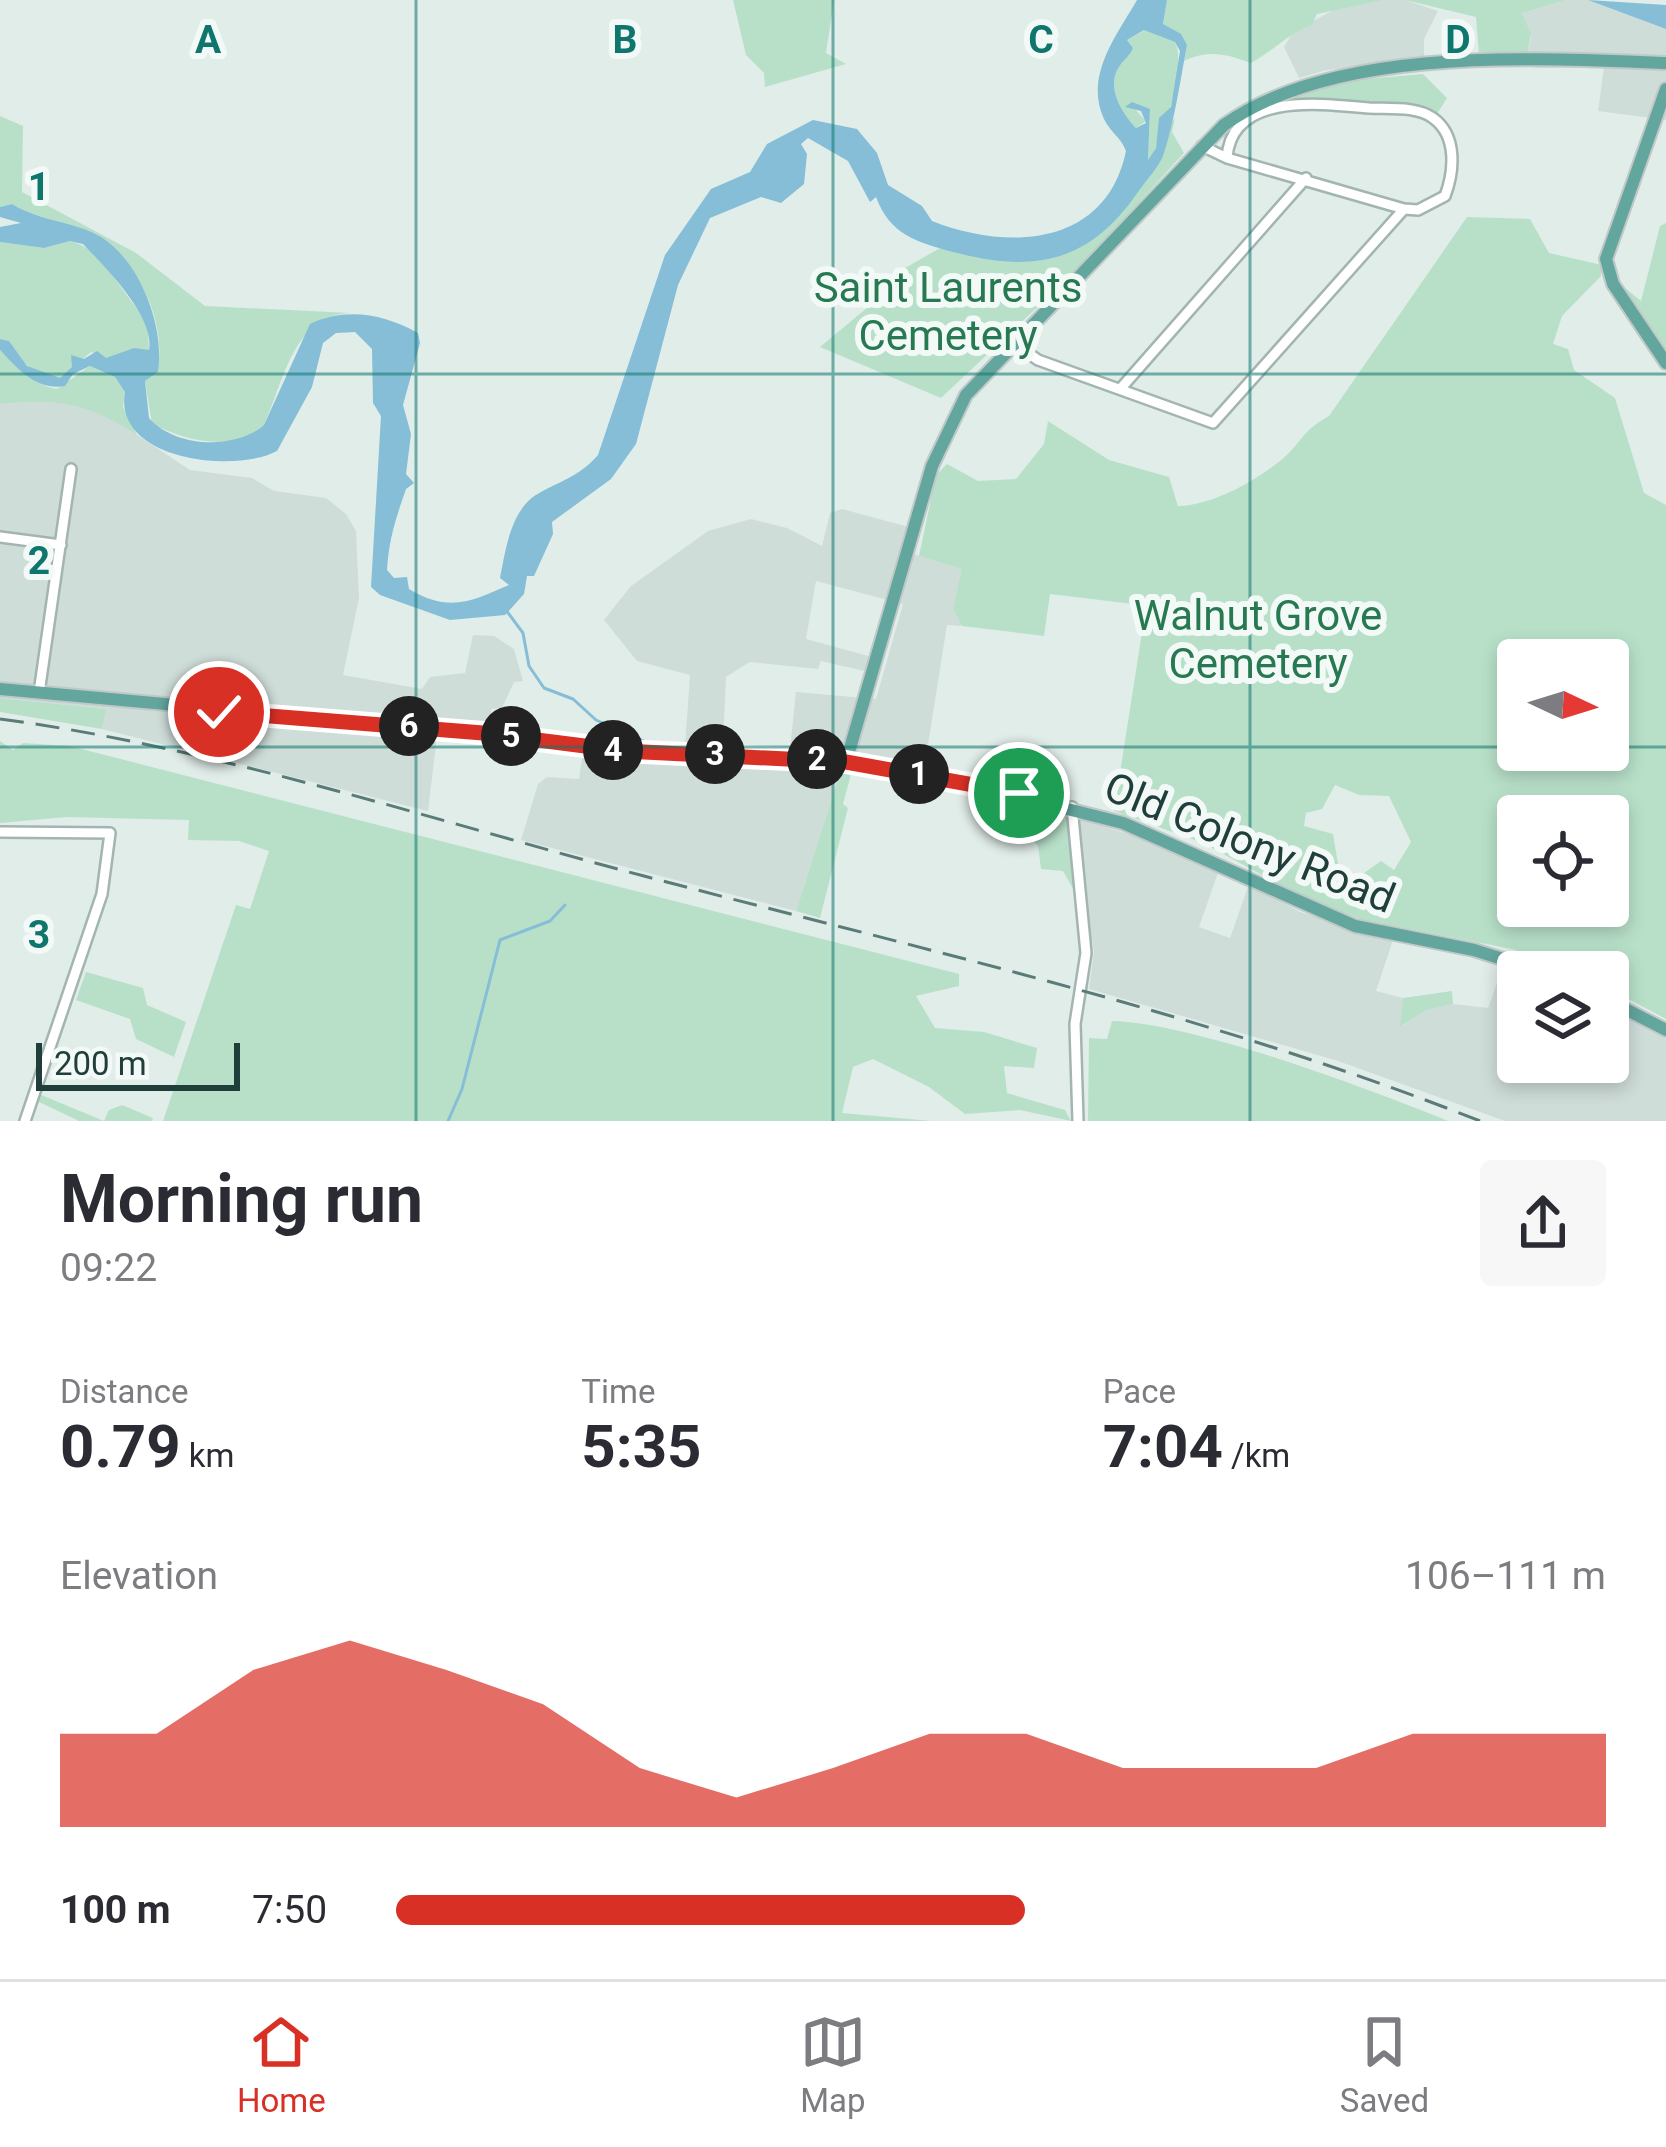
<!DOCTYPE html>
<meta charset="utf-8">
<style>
:root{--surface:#fff;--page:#f7f7f7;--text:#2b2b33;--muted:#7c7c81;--line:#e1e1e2;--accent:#d93025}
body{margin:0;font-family:Roboto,sans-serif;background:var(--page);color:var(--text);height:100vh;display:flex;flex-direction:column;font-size:45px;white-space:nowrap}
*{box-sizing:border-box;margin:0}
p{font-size:39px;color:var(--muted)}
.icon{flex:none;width:66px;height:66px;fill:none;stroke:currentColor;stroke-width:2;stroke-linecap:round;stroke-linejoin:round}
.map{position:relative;height:1121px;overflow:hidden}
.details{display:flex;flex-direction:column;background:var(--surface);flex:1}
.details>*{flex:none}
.needle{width:78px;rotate:94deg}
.fabs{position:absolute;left:1497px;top:639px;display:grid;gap:24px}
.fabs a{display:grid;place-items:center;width:132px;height:132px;border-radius:12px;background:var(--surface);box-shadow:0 6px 18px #0003;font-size:60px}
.scale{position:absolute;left:36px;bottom:30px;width:204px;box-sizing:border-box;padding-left:12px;border:6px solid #203f3b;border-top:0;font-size:33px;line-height:42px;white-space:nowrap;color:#203f3b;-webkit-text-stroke:9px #f2f9f7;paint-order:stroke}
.pin{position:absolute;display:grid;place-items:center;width:102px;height:102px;color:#fff;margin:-51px;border:6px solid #fff;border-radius:50%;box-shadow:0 3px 12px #0007}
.km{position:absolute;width:60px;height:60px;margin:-30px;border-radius:50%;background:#222;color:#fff;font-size:33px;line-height:60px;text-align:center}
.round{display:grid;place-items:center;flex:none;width:126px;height:126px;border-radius:12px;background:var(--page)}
.summary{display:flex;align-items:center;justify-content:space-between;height:204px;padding:0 60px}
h1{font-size:66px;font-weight:700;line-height:90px}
.figures{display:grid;grid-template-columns:repeat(3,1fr);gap:18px;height:204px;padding:12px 60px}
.figures div{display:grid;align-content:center}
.figures b{font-size:60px;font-weight:700}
.figures small{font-size:33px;font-weight:400}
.figures p{font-size:33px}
.chart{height:336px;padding:24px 60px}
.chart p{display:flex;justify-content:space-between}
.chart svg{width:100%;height:216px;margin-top:12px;fill:var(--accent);opacity:.7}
ul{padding:0 60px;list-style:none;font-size:39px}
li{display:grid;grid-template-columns:192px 144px 1fr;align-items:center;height:90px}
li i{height:30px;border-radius:15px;background:var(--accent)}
.tab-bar{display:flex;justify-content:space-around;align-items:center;height:168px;border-top:3px solid var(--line);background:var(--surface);font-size:33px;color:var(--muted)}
.tab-bar a{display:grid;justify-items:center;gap:6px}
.tab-bar .selected{color:var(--accent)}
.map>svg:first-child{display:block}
.built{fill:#cfddd9}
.green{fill:#b8e0c9;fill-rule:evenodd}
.water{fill:#85bed6;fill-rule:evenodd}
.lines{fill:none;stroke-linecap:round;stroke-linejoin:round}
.stream{stroke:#85bed6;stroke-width:3}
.minor-casing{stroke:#a3b5b1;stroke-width:14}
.major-casing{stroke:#c1c9c8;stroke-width:16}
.minor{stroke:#fff;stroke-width:9}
.major{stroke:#62a69e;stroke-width:12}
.rail{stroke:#5a7b77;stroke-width:3;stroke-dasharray:24 12;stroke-linecap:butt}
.route-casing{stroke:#fff;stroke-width:24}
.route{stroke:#d93025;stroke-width:15}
.grid{fill:none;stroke:#0f766e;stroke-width:3;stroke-opacity:0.55}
.labels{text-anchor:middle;stroke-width:12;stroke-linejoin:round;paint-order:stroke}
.park-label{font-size:42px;fill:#277952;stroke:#f2f9f7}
.street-label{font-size:42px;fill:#203f3b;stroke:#f2f9f7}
.grid-label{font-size:39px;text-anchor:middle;font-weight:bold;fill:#0f766e;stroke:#f2f9f7;stroke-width:12;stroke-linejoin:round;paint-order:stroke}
</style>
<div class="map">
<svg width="1666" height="1121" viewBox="0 0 1666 1121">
<rect width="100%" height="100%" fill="#e1ede9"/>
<path class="built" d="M1383,0H1405L1438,11L1424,39V64L1327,70L1299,78L1284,47L1293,32L1339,7Z
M1566,0H1588L1666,29V120L1598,111L1604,67L1535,68L1527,56L1531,38L1522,13Z
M57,398L107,415L190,470L252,478L274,491L326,498L346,514L356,531L359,598L343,675L422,689L430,677L465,673L473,635L494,636L514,649L523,681L514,682L502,708L491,709L492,728L378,720L388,734L437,736L428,811L102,729L105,709L0,698V404Z
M842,509L920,530L913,554L963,569L953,609L962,626L947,625L924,770L841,751L790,749L796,692L876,699L903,604L816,581L806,639L872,657L869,672L821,661L818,669L750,662L726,677L723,746H685L690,675L637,661L604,620L631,586L708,531L751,519L787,528L822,546L830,513Z
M583,753L841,770L796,911L521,840L538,784L547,777L579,779Z
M1079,819L1165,845L1219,870L1199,927L1230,938L1249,884L1300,912L1393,940L1376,991L1403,998L1401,1027L1425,1010L1453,1004L1488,1008L1504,964L1529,972H1518V1062H1608V1008L1666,1039V1121H1505L1338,1061L1089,989L1094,952L1080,868Z"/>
<path class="green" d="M733,0H834L826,53L846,64L765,87L764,73L746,55Z
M1167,0H1383L1317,14L1312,25C1288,33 1274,51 1251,63C1227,54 1208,49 1184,61L1187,45L1163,24Z
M1405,0H1566L1522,13L1531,34L1527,56L1479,55L1476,17Z
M1145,30L1175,42C1187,62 1163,143 1148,161L1150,110L1134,108L1146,121L1136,128C1122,114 1104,86 1121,64C1125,58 1131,55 1133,48L1127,40Z
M1423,74L1447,98L1437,114L1294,100L1296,91L1330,82Z
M0,116L23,126L22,192L136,253L205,306L350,313C293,316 284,381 264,425C231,453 187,441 152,424L145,381L158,372C167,316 135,254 83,230C58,219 35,218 12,204L0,207Z
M1175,118L1172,132L1184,153L1079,268L941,398L820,347L898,282V272L940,248C1055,279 1093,260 1159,161C1168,147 1163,131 1175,118Z
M1467,217L1530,219L1549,253L1602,265L1601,276L1562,316L1553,344L1568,349L1574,370L1615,398L1644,493L1666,505V1019L1608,988V972H1575L1512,949L1363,920L1310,901L1203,843L1114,811L1143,626L1133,604L1050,594L1044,636L962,626L953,609L962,569L919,556L936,475L947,464L978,481L1016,479L1044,444L1048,421L1109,460L1169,477L1178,506C1213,505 1254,482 1281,460C1302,443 1300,432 1329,416ZM1518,660H1608V750H1518ZM1335,785L1359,795L1389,796L1411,842L1394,870L1381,861L1357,878L1339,870L1333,834L1304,826L1306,813L1322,809ZM1518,816H1608V906H1518Z
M1666,223V355L1625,296V288L1641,301L1660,226Z
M70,241C104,248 123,298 147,319L149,350L106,358L91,352L61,378C37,378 19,362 9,341L0,339V242L44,248Z
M0,350C16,366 31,384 57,389L90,366L115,377L125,392L123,407L137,435C86,402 59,398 0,404Z
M0,698L106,709L102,729L0,712Z
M0,741L13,750L23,743L70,746L959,974V986L916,996L935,1028L984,1032L1037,1048L1034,1068L1004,1066L1007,1093L1065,1110L1071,1121L1020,1110L965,1114L929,1087L873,1059L853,1067L842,1113L931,1121H163L236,905L250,909L269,851L239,841L188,840L189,820L67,817L0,823Z
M840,773L851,774L843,804L848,808L820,918L796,911Z
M1033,803L1067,817L1075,892L1063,871L1041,869L1038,846L1028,834Z
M86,972L143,988L147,1005L186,1022L174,1057L136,1039L130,1019L76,1000Z
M1452,991L1453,1004L1426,1010L1400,1027L1403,998Z
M1112,1021C1194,1023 1367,1088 1448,1121H1088L1089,1038L1107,1039Z
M39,1094L104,1121L109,1110L122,1105L153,1118L152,1121H79L37,1101Z"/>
<path class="water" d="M1137,0H1167L1163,24L1181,34L1187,45C1180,82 1175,118 1164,153C1160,166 1146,180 1138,192C1088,264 1034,273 953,252C917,242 890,235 876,197L870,202L848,161L808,138L801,144L807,154L804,184L781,203L761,197L710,218L678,285L636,444L611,479L552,522L553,534L534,576H527L524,594L505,615L450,620L380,595L371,587L381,416L373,403L372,349L355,332L336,333L323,343L312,387L277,451C234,474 113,460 125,392L115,377L90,366L73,374L65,386C36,391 17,368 0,350V339L9,341L27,366L60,378L72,367L71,355L84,359L97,351L106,358L134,348L149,350C155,317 107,269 83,244L70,241L44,248L0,242V227L21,223L0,217V207L12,204C42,222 74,221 101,237C141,262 165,328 158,372L145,381L149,418C175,448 235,450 264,425L310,324C347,307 383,314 418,333L420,343L403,405L411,434L406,474L414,483L406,489C396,518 389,538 387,570L394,578L407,577L409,589C450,614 474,600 509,585L500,578C506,548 511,507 541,492C563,480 581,475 598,455L665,255L711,189L750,172L767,144L813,120L857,129L877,153L888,185L922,206L932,221C1008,251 1106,247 1126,151C1121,137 1110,132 1104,119C1084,76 1117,35 1137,0ZM1144,30L1175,42L1180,51L1171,107L1159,118L1156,148L1148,160L1150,109L1132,102L1125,107L1141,111L1146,123L1136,128C1122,113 1104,86 1121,64C1126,58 1131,54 1133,48L1127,40Z
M1588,0L1666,5V29Z"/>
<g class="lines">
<path class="stream" d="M506,610L523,633L529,666L544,688L573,699L596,720L646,742
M448,1121L462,1089L500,940L550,921L565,905"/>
<g class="minor-casing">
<path id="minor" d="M1202,146L1227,158L1404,209L1418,210L1445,196C1454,172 1458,136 1433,118C1417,106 1389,109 1369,108C1324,104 1231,91 1227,158
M1014,343L1038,360L1213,423L1404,209
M1122,387L1306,178
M0,537L61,545
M39,693L71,469
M1072,807L1086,953L1075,1024L1078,1121
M0,832L110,833L102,894L25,1121"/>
</g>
<g class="major-casing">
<path id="major" d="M1666,89L1606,259L1613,284L1666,363
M0,689L483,733L602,750L808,758L948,779L1123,823L1355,926L1474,950L1544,972
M846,762L932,466L966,395L1224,125C1336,46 1532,58 1666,63
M1608,1000L1666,1030"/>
</g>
<use href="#minor" class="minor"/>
<use href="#major" class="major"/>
<path class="rail" d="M0,719C214,747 435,821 644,876C924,950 1210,1014 1480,1121"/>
</g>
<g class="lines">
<g class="route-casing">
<path id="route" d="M219,712L483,733L624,751L846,762L1019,793"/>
</g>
<use href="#route" class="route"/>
</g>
<path class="grid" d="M416,0V1121M833,0V1121M1250,0V1121M0,374H1666M0,747H1518M1608,747H1666"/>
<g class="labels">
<g class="park-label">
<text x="948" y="302">Saint Laurents<tspan x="948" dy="48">Cemetery</tspan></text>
<text x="1258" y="630">Walnut Grove<tspan x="1258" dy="48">Cemetery</tspan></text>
</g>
<g class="street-label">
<text transform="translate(1250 842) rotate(22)" y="15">Old Colony Road</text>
</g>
</g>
<g class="grid-label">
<text x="208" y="53">A</text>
<text x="625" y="53">B</text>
<text x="1041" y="53">C</text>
<text x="1458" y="53">D</text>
<text x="39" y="200">1</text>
<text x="39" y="574">2</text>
<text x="39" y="948">3</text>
</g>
</svg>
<div class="fabs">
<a><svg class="needle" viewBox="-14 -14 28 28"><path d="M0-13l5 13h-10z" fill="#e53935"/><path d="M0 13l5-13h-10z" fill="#7c7c81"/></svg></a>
<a><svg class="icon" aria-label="locate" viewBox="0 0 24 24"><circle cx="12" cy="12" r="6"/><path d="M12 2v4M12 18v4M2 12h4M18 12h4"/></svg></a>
<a><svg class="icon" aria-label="layers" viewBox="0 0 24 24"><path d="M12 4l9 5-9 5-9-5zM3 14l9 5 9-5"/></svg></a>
</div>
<div class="scale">200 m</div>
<div class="pin" style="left:1019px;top:793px;background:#1e9e55"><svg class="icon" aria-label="arrive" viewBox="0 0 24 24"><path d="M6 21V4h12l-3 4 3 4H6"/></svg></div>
<div class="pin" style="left:219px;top:712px;background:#d93025"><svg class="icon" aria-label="check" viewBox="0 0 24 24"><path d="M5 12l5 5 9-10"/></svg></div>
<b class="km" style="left:919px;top:774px">1</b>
<b class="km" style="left:817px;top:759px">2</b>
<b class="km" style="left:715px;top:754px">3</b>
<b class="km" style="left:613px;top:750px">4</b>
<b class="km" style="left:511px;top:736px">5</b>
<b class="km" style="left:409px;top:726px">6</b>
</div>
<section class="details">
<div class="summary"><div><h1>Morning run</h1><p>09:22</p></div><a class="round"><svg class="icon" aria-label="share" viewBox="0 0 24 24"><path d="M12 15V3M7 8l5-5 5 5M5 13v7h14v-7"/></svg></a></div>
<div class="figures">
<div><p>Distance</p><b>0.79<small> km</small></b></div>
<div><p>Time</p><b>5:35</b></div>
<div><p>Pace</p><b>7:04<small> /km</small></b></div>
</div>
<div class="chart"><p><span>Elevation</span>106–111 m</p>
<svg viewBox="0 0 160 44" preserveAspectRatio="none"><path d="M0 44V25L10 25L20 12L30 6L40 12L50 19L60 32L70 38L80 32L90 25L100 25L110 32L120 32L130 32L140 25L150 25L160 25V44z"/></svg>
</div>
<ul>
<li><b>100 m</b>7:50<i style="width:52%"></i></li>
</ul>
</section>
<nav class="tab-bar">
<a class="selected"><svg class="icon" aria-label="home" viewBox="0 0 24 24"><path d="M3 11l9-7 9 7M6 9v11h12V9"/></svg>Home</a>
<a><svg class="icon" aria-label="map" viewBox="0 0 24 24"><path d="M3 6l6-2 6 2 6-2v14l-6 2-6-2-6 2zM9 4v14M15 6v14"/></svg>Map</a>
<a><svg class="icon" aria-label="saved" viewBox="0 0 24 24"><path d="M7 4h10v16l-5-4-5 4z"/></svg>Saved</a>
</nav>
